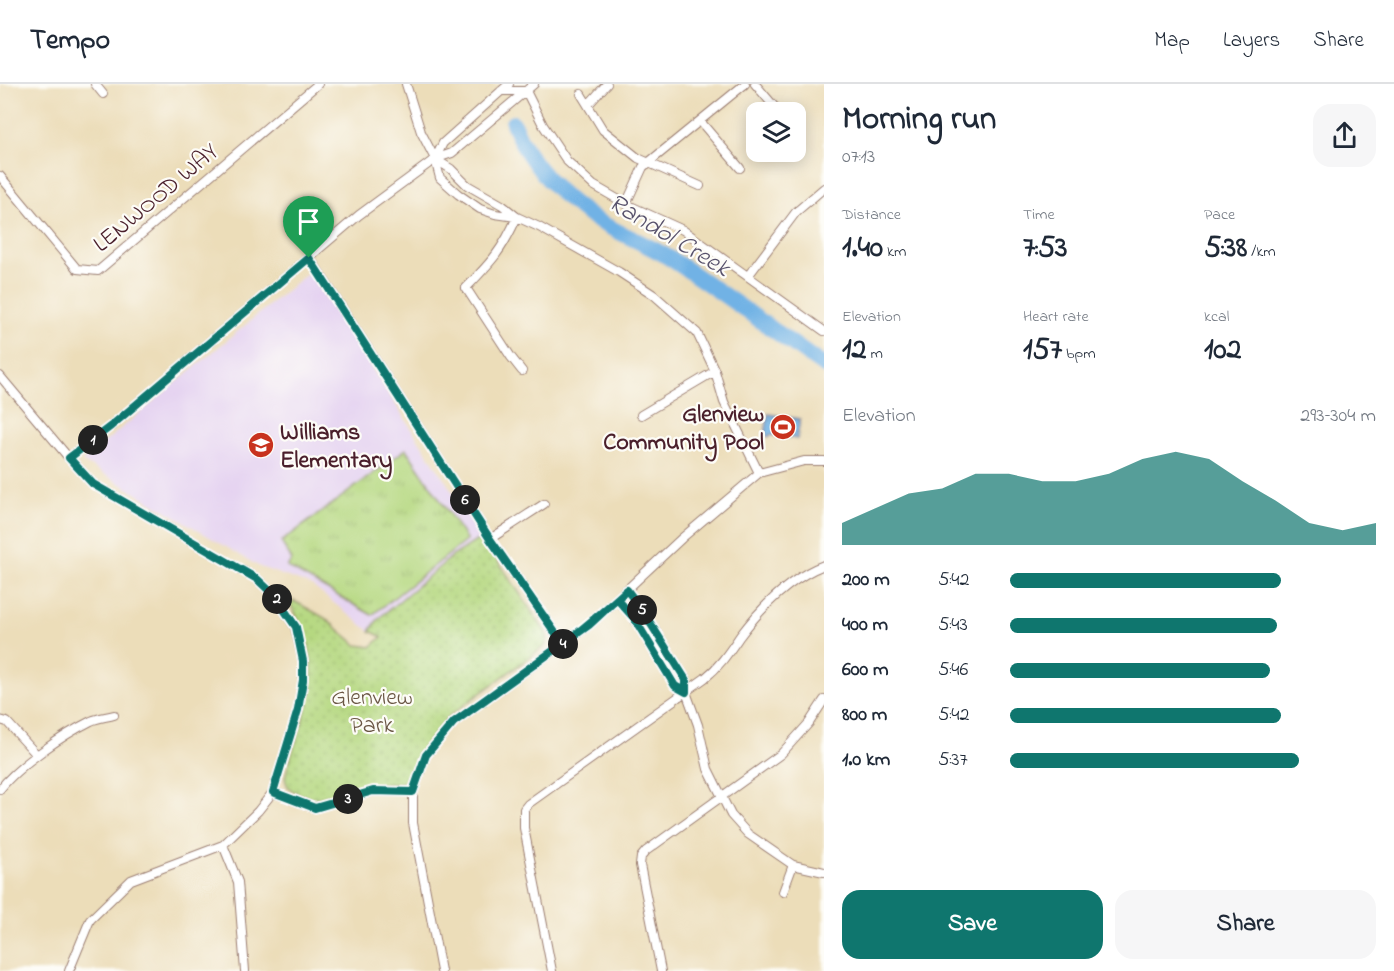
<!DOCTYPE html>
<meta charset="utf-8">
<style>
:root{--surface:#fff;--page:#f6f6f7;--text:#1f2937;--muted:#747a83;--line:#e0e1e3;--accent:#0f766e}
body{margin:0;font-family:"Indie Flower",sans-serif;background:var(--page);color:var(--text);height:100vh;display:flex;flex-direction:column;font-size:22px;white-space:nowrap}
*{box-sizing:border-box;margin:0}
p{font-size:20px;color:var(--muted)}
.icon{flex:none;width:33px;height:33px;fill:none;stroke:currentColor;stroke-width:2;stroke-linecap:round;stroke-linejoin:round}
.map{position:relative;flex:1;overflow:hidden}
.drawer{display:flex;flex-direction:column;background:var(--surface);width:570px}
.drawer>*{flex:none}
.buttons{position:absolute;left:746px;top:18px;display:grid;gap:12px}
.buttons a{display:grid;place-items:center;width:60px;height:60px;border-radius:12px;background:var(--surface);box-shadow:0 3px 15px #0003;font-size:30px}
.pin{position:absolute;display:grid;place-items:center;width:51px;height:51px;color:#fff;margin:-62px -26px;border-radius:50% 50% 50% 0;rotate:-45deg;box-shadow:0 0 6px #0007}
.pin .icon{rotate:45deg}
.km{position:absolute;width:30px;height:30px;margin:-15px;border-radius:50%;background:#222;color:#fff;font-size:16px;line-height:30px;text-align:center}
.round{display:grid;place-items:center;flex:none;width:63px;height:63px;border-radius:18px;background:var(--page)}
.overview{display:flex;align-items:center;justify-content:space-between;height:102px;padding:0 18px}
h1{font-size:33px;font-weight:800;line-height:45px}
.figures{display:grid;grid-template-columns:repeat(3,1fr);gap:9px;height:102px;padding:6px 18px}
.figures div{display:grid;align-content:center}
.figures b{font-size:30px;font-weight:800}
.figures small{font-size:16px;font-weight:400}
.figures p{font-size:16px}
.chart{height:168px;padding:12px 18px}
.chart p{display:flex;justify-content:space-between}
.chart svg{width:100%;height:108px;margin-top:6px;fill:var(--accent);opacity:.7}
.primary-button{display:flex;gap:12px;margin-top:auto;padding:12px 18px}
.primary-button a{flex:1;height:69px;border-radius:18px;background:var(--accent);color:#fff;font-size:24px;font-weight:800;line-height:69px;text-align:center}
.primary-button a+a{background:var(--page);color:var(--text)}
ul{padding:0 18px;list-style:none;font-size:20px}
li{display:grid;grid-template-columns:96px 72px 1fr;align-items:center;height:45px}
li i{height:15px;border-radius:8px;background:var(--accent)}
header{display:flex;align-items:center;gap:36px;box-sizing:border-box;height:84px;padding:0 30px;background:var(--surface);border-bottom:2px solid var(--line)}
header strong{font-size:28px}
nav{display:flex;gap:33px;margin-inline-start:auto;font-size:21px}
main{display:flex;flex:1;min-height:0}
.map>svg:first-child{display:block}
.built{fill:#e5d3f1}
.grass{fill:url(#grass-tufts);stroke:#807c56;stroke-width:1.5}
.park{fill:url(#park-dots);stroke:#807c56;stroke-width:1.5}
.water{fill:url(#water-waves);stroke:#5e6888;stroke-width:1.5}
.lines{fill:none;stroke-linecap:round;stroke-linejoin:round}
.river{stroke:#71b2e5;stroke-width:16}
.minor-casing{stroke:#9b7e72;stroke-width:10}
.minor{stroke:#fff;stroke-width:8}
.route-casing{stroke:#fff;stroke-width:12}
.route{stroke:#0f766e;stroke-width:8}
.labels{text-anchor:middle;stroke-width:4.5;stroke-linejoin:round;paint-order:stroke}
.street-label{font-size:24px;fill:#4a1f2b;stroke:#fdfcf7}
.poi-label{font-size:24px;font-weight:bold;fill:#4a1f2b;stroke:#fdfcf7;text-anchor:end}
.park-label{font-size:24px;fill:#6a5644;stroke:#fdfcf7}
.water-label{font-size:26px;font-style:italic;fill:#58526c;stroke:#fdfcf7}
</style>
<header>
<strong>Tempo</strong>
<nav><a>Map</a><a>Layers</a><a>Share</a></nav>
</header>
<main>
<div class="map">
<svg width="824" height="887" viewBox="0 0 824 887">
<defs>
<pattern id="grass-tufts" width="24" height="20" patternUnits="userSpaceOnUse" patternTransform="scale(1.5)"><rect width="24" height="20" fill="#b5d880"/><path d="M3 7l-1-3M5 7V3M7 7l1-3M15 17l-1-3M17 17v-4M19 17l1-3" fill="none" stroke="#9db96f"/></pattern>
<pattern id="park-dots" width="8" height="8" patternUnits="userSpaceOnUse" patternTransform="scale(1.5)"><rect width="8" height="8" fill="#b5d880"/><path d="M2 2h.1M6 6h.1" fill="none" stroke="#9db96f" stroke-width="1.8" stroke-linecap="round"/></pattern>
<pattern id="water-waves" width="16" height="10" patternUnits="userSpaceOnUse" patternTransform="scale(1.5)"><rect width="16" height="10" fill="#71b2e5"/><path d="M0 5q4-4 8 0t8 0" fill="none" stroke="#5f90ba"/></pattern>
</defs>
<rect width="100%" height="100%" fill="#fdfcf7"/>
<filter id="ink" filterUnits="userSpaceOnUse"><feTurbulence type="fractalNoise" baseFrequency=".0167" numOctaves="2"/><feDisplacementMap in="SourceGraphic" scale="12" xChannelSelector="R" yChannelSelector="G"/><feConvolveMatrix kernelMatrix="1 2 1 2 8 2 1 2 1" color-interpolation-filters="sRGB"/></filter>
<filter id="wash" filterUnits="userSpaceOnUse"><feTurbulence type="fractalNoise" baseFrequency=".008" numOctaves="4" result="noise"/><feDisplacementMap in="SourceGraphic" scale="24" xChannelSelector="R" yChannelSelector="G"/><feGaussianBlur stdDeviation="1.35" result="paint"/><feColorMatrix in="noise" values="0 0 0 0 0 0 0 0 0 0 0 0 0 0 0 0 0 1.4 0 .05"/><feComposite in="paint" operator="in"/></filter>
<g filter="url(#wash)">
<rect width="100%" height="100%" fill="#ecddb9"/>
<path class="built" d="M309,188L482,453L451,473L378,535L370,547L311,501L260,483L82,377Z"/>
<path class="grass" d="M406,365L467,456L372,531L287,483L292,476L281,458Z"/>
<path class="park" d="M482,453L545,547L548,555L545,562L448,633L423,664L409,693L405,698C392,702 376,699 362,702C340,705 321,721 299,710C290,706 286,703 285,693C303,624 332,590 290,520L294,517L325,534L357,561L371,563L382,553L370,547L378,535L451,473Z"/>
<path class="water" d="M768,330L800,335L797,355L770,351L769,353L765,352Z"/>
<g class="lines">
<path class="river" d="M513,39C527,78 562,115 598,137C622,151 648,160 671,175C723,209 773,246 824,282"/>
</g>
</g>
<g filter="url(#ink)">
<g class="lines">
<g class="minor-casing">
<path id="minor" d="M95,0L103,10
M406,0L421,48L435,75L440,94L458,110L480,125L495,130L516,133
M755,0L779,28
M501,7H526
M526,7L543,41L567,77L593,101L626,120L683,146L824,247
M581,10L603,46L638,74L700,102
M588,21L607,0
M700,37L740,84
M435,75L451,85L467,101L502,121L517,133L539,143L619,188L654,211L697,249L715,287L724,318L759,389
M435,75L443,59L509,0
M0,92L77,185L98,187L318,0
M626,120L643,83L745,0
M517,133C502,167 491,178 466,204L511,273L522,287
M310,174L490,455L563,560
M748,192L796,128L824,104
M0,292L69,374L93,400L257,495L274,511L295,543L303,577V596L298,626L273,708L258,727L223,761L131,796L90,836L69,887
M641,331L715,287
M69,374L111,342L359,131L435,75L452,69L534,0
M490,455L544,420
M627,506L644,529L686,596V608L698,641L708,685L731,731L748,750L793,781L824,788
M617,515L634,534L675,602L686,608
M0,636L7,638L37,671
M0,705C19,681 63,651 91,637C98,634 107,633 114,631
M273,708L315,724L373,707L413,708
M223,761L238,798L245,887
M783,808L793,781
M441,887L413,739V708L426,671L454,638L589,541L682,454L759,389L804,377H824
M552,887L524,744V725L528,720L705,594C720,582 729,568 740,552C761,524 790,494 824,481
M661,887L640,781L641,773L646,767L781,670L809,639L824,616"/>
</g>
<use href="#minor" class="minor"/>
</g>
</g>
<g class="lines" filter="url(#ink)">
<g class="route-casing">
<path id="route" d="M309,174L111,342L69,374L93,400L257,495L274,511L296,543L303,577V596L298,626L273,708L315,724L373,707L413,708L426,671L454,638L589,541L617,515L634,534L675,602L686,608V596L644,529L627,506C606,525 586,543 563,560L490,455L309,174"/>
</g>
<use href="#route" class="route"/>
</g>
<defs>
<g id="stadium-disc" transform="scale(1.35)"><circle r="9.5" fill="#c8321e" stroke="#fdfcf7"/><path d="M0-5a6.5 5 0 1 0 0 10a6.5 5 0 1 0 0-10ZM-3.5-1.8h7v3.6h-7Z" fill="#fff"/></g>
<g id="school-disc" transform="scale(1.35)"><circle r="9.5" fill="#c8321e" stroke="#fdfcf7"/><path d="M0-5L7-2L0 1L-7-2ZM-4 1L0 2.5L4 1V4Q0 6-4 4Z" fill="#fff"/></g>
</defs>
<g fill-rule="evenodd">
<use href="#stadium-disc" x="783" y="343"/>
<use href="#school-disc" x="261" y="361"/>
</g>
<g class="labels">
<g class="street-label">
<text transform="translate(155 113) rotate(-40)" y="8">LENWOOD WAY</text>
</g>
<g class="poi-label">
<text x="764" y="337">Glenview<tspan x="764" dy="28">Community Pool</tspan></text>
<text x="280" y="355" text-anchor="start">Williams<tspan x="280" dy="28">Elementary</tspan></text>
</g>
<g class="park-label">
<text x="372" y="620">Glenview<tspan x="372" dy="28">Park</tspan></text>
</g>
<g class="water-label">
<text transform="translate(670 150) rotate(31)" y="9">Randol Creek</text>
</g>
</g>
</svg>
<div class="buttons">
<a><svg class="icon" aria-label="layers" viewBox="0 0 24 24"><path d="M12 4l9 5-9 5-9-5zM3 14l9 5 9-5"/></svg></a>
</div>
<div class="pin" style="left:309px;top:174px;background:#1e9e55"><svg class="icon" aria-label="arrive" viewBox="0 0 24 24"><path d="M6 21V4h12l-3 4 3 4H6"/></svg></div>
<b class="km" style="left:93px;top:356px">1</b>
<b class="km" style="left:277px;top:515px">2</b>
<b class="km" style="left:348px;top:715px">3</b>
<b class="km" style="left:563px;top:560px">4</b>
<b class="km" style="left:642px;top:526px">5</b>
<b class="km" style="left:465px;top:416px">6</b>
</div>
<section class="drawer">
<div class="overview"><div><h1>Morning run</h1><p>07:13</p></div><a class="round"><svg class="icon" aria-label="share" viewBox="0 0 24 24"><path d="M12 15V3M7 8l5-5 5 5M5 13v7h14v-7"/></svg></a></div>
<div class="figures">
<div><p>Distance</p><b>1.40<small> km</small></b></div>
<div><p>Time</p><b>7:53</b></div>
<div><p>Pace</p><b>5:38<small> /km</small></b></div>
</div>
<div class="figures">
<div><p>Elevation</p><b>12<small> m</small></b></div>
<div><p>Heart rate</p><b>157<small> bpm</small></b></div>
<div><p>kcal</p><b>102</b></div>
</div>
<div class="chart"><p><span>Elevation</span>293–304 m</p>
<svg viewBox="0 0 160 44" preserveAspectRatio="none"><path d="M0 44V35L10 29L20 23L30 21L40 15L50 15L60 18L70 18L80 15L90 9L100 6L110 9L120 18L130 26L140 35L150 38L160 35V44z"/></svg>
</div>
<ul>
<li><b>200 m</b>5:42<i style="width:74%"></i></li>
<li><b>400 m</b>5:43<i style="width:73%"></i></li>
<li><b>600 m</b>5:46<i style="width:71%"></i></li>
<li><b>800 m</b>5:42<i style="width:74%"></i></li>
<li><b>1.0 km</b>5:37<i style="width:79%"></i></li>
</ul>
<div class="primary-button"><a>Save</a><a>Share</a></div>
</section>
</main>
